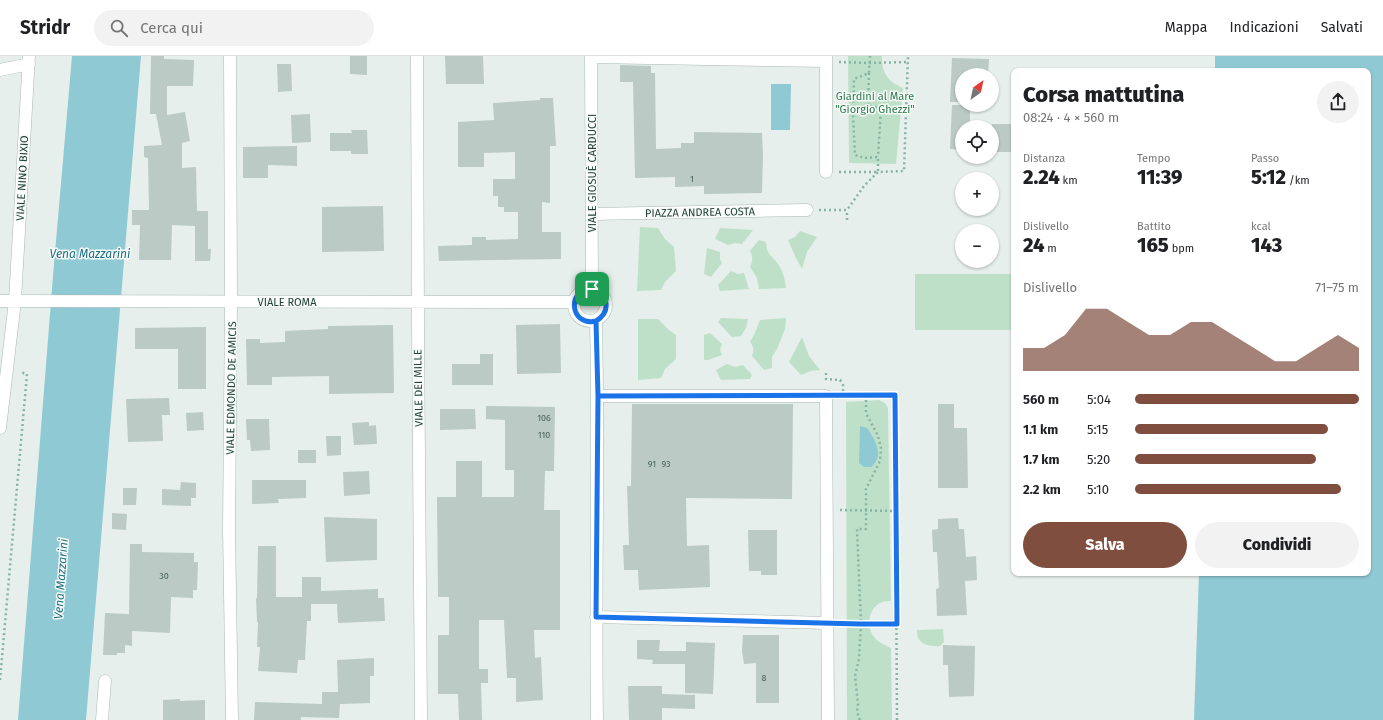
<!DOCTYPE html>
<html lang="it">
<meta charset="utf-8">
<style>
:root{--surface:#fff;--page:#f2f2f2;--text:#202124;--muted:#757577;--line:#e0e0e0;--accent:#7f4e3f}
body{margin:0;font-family:"Fira Sans",sans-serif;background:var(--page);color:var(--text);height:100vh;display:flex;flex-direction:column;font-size:15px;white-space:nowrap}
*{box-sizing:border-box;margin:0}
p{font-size:13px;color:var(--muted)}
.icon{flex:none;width:22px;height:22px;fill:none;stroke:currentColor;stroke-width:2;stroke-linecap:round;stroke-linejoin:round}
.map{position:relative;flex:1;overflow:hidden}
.sheet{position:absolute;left:1011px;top:12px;width:360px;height:508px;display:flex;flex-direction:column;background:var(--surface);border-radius:8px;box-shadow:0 1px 3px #0004}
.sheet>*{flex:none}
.needle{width:26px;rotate:33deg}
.controls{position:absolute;left:955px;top:12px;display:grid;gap:8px}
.controls a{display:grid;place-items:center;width:44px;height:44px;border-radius:50%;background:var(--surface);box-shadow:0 1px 3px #0004;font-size:20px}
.pin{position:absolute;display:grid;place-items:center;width:34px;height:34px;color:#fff;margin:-17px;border-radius:8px;box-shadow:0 2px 6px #0006}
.round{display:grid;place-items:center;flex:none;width:42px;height:42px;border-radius:21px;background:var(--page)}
.summary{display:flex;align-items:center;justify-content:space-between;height:68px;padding:0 12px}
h1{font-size:22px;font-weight:800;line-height:30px}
.figures{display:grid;grid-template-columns:repeat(3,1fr);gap:6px;height:68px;padding:4px 12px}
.figures div{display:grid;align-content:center}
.figures b{font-size:20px;font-weight:800}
.figures small{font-size:11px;font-weight:400}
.figures p{font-size:11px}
.chart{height:112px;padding:8px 12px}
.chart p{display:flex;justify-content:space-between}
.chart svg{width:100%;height:72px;margin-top:4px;fill:var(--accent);opacity:.7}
.primary-button{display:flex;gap:8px;margin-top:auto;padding:8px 12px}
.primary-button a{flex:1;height:46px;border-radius:24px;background:var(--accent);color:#fff;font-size:16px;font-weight:800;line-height:46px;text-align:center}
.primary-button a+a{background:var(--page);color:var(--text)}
ul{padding:0 12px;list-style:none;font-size:13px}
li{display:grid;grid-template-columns:64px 48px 1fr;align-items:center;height:30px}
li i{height:10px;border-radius:5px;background:var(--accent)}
header{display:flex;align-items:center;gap:24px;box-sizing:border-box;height:56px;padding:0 20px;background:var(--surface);border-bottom:1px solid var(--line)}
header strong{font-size:19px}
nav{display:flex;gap:22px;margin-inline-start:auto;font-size:14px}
.search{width:280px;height:36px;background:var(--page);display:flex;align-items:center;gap:10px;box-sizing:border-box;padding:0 14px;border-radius:22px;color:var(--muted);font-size:15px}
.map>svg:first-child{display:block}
.green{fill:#bfe0c8}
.water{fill:#8ec9d4}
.building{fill:#bbcac4}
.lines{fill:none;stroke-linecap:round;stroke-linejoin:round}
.minor-casing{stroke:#a8b8b2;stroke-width:13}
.path{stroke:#86b3a5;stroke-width:2.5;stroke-dasharray:2 3;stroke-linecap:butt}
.minor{stroke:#fff;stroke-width:12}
.route-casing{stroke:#fff;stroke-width:8}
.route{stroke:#1a73e8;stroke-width:5}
.labels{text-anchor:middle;stroke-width:3;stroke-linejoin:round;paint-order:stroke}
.number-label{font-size:9px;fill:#4a645c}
.park-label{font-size:11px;fill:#2d7a4b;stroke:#f7fbf9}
.street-label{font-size:11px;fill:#24423a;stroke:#f7fbf9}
.water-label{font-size:12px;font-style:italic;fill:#1c6f80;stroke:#f7fbf9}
</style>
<header>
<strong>Stridr</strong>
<div class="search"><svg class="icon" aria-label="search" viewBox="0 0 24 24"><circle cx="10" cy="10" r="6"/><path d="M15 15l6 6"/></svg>Cerca qui</div>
<nav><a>Mappa</a><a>Indicazioni</a><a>Salvati</a></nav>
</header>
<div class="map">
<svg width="1383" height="664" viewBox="0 0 1383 664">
<rect width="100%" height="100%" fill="#e6efeb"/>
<path class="green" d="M848,0H882C881,16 888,26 903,32L896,108L849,107Z
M640,171L658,172L665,183L674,191L676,215L665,226L661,234L637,235Z
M720,172L753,174L742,188L735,187L728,189L715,183Z
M800,175L817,181L807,196L802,213L796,202L788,184L795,181Z
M759,184L766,186C767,200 771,198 778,208C783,215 785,224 786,232L759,233L757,222L750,211C753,205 753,201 750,195Z
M707,192L720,196V203L722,207L711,221L704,218Z
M731,215L738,218L744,217L749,233L720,235L718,229Z
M915,218H1014V274H915Z
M721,262L748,263L746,272L741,280L732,281L718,266Z
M786,262L785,273L777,293L772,301V312L764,314L752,300C754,294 754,291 750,286L755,277L760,264Z
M638,263H658L669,274L676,279V303L665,313L661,322L638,324Z
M710,277L722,288L720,294L722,299L708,304H704V279Z
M802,281L809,300L820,314L811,315L801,319L789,306Z
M727,308L735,311L743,309L752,319L750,323L721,324L716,314Z
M879,344L885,347L888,352L891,545C889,545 885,545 882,546C868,552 865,571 875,582C879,587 885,589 891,592L892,664H847L846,346Z
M943,573L944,586L940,590C928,591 916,588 917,574Z"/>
<path class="water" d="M72,0H141L86,664H18L53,220Z
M1215,0H1383V664H1194L1199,517H1368V15H1215Z
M771,28H791L790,74H771Z
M860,370L867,372C875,383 885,400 871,411H864L859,407Z"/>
<path class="building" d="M151,0H164V3L194,4L193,30H167V59L185,56L190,85L182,87V112L196,111L197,155H208V193H211L210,205H195V170L172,169L171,204H139L140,169H132V154H149L148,102L144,101V90L162,89L156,58H150Z
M350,0H367V19L350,18Z
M445,0H483L484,28H446Z
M952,2L989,3L988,19H962V46H950Z
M277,8H291L292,35L278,36Z
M620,9L651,10V17H655L656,93L681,92V87H694V76L762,77L763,99L762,137L704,138V130L675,131V121L635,122L633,26H620Z
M540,42H553L556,90H550V147L542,146V176H561V203L439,205L438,190L472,189V181H486V184L518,183V156H504V151H498V140H493V123H515V96L484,97V111H458V66L494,64L493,47L540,44Z
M952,49H970V71H962V94L950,93Z
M310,58L311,86L292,87L291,59Z
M992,68H1014V96H992Z
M351,74H367L368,98H351V95H330V77H352Z
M297,90V110L268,109V122H243V91Z
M383,150L384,195L322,196V151Z
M560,268L561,317L517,318L516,269Z
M393,269L394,337L329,338V320L272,321V329H247L246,283H260V287L285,286V275L328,273V270Z
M206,271V333H178V293H135V272Z
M480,298H493V329H452V308H480Z
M169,342L170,359H162L163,385L128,386L126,343Z
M632,348H793L792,443L686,442L687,490L709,489L710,531L639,534L638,514H624L623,489H629L627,430H631Z
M938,348H954V372H967L968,432H938Z
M486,350L555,351L554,415H545L544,454H560V574H534L535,602L541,601L543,644L516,646V622H507L504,564H479V613H488V627H481L482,664H459L458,638H438V579H449V541H438L437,441H456V405H482V441H514V414H505V364L486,363Z
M440,353H475L476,373L440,374Z
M203,356L204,374L187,375L186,357Z
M246,363H269L270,394L251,395L250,384H247Z
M369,366V370L376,369L377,388L354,389L352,367Z
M326,380H341V399L327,400Z
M298,394H316V407H298Z
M369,415L370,438L344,440L343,416Z
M252,424H306V442L278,443L279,447L252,448Z
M181,426L196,427V442H191V450L162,449V433L180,434Z
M123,432H137L136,449H123Z
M112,457L127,458L126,474L112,473Z
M324,461L377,463V504L326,506Z
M958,462L959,473H964L966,501L976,500L977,524L965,525L967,559L937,560L936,533L939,532L937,496H933L932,474L938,473V463Z
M748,474H777V519H761V515H749Z
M130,488H142V496L194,497V506H198L197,534H193V542L171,541L170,577L132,575V590L125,589V597H117V599H103L105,557L129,558Z
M258,490H276V541H302V521H321V535L378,533V542H384L385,565L338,567L337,548H311V565H307L305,604H298L297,617L258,615L260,591H257L258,566H257L256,542H257Z
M743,579H779V647H756V607L744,608L742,595Z
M637,584H660L659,595H686V586L715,587L713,638L685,637V608H652L653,604L637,603Z
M943,589L975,590L974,640L949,641L948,609H943Z
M374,602V620H370V647L340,648L339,662L301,661V664H254L255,646L322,648V636H338L337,604Z
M628,630H662V638L695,639V653L662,652V664H629Z
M180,643V645L205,644V664H163V644Z"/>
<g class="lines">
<g class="minor-casing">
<path id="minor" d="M230,0L231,245L229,473L232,664
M417,0L418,271L421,664
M591,0L592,233
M591,1L826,5
M0,14L29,8
M826,116V0
M592,158L807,154
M574 249a16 16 0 1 1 32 0a16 16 0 1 1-32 0Z
M0,245L574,246
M596,265C599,398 595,531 597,664
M598,340H826L828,664
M0,372L15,245L29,0
M596,561L828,567
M102,664L105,625"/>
</g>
<path class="path" d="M839,6L869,7L908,6
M869,17L868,50L881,52L878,101
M839,116H878V101L865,102L855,99L853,59L854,23L869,17L870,0
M819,154H847L864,130L878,116L904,115L908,0
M847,164V154
M826,317V323L840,324L843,329V340
M838,340L895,339L897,664
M840,454L895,455
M840,567L897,568
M0,624L27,318L20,316
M860,664L857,656L858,648L855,620L859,603L861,568L857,473H866V433L880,405L881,392L878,380L866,357V340"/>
<use href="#minor" class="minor"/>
</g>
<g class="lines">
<g class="route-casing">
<path id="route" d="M592,233C566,233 570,271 596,265L598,340L596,561L861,568H897L895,339L598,340L596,265C611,256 609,238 592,233"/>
</g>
<use href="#route" class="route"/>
</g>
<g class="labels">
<g class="number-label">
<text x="692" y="126">1</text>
<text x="544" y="365">106</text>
<text x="544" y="382">110</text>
<text x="652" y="411">91</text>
<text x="666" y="411">93</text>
<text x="164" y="523">30</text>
<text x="764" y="625">8</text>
</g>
<g class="park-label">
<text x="875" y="44">Giardini al Mare<tspan x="875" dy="13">"Giorgio Ghezzi"</tspan></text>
</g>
<g class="street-label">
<text transform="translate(592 117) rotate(-90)" y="4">VIALE GIOSUÈ CARDUCCI</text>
<text transform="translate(22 122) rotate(-87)" y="4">VIALE NINO BIXIO</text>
<text transform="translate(700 156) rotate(-1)" y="4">PIAZZA ANDREA COSTA</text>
<text x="287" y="250">VIALE ROMA</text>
<text transform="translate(231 332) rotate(-89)" y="4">VIALE EDMONDO DE AMICIS</text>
<text transform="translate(418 332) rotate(-91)" y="4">VIALE DEI MILLE</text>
</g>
<g class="water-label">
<text x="90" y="202">Vena Mazzarini</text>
<text transform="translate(61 523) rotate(-86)" y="4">Vena Mazzarini</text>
</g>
</g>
</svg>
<div class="controls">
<a><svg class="needle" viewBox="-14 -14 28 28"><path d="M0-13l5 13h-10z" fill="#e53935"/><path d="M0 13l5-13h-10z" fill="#757577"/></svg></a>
<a><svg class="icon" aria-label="locate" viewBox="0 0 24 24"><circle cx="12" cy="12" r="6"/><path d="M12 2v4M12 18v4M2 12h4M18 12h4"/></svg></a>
<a>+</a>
<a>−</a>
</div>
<div class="pin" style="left:592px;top:233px;background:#1e9e55"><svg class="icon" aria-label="arrive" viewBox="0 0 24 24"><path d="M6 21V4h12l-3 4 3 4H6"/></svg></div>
<section class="sheet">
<div class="summary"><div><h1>Corsa mattutina</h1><p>08:24 · 4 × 560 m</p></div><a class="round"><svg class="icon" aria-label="share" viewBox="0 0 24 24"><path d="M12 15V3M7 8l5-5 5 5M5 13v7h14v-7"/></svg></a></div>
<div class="figures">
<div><p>Distanza</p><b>2.24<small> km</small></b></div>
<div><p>Tempo</p><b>11:39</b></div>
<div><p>Passo</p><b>5:12<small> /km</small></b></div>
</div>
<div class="figures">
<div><p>Dislivello</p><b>24<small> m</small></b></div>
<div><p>Battito</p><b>165<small> bpm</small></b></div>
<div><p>kcal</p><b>143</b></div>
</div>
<div class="chart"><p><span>Dislivello</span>71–75 m</p>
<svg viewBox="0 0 160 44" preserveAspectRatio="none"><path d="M0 44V30L10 30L20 22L30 6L40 6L50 14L60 22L70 22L80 14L90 14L100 22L110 30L120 38L130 38L140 30L150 22L160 30V44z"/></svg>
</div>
<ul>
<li><b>560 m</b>5:04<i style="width:100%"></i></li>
<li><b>1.1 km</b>5:15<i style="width:86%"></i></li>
<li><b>1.7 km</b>5:20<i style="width:81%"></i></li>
<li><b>2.2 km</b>5:10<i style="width:92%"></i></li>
</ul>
<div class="primary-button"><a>Salva</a><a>Condividi</a></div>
</section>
</div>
